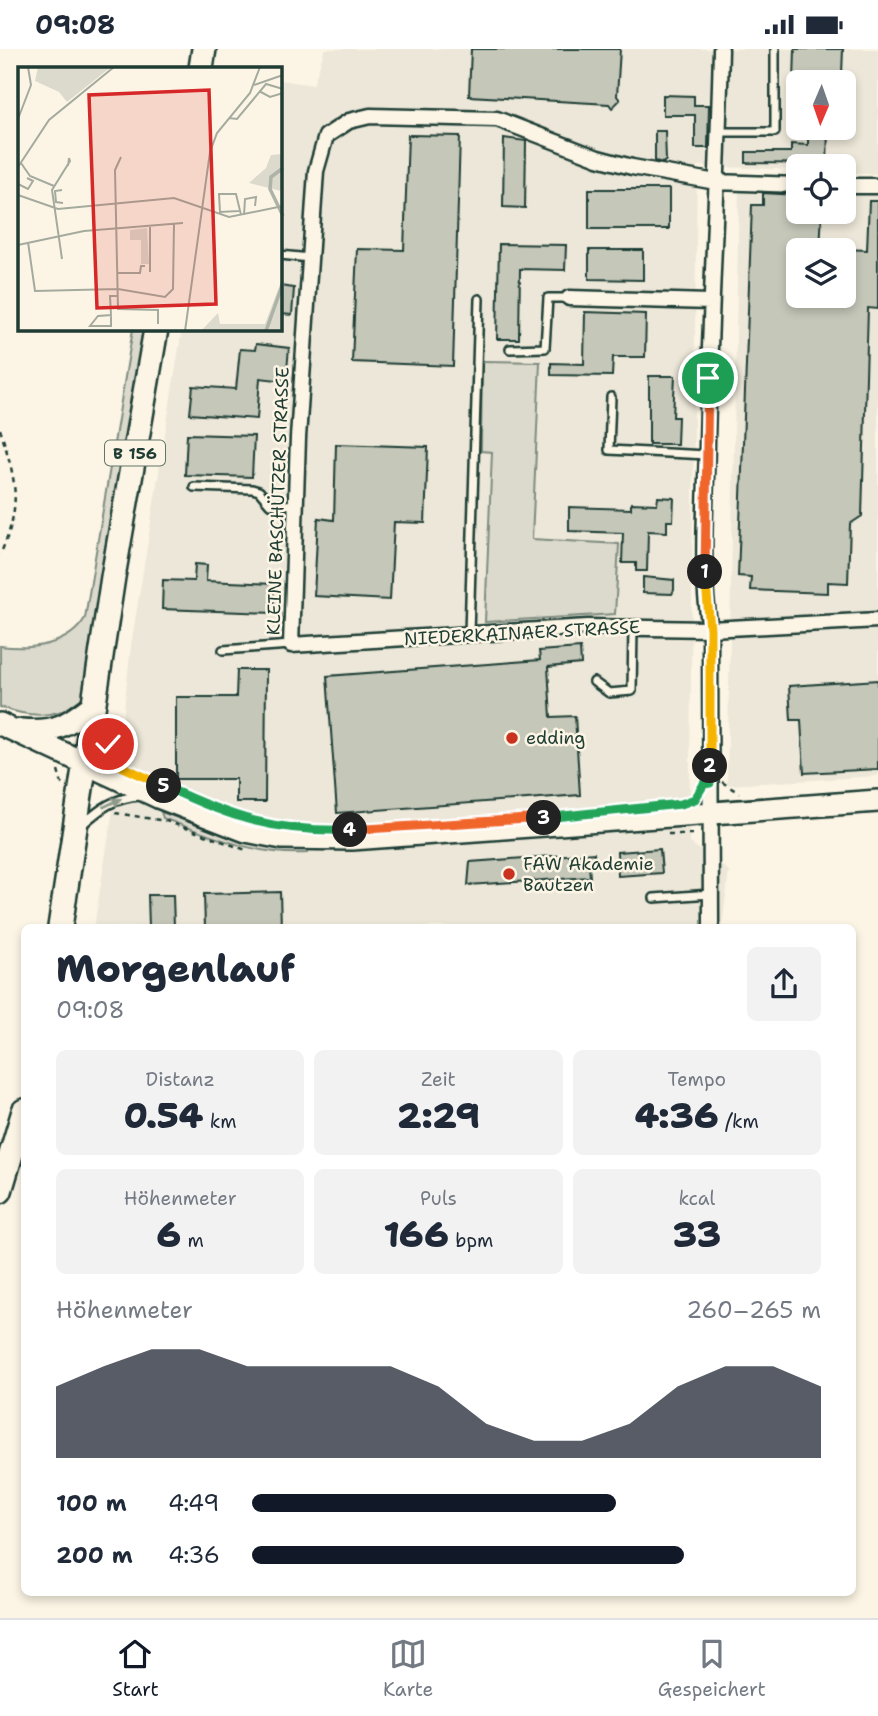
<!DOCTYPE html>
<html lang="de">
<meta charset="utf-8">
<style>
:root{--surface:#fff;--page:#f2f2f3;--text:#1f2937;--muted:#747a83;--line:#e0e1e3;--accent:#111827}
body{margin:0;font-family:"Shantell Sans",sans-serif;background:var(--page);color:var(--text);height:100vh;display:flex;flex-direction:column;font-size:26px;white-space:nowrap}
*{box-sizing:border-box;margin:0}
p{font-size:23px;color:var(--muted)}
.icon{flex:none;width:38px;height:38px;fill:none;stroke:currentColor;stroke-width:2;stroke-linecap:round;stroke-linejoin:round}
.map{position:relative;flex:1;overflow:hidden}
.sheet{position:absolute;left:21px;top:875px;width:835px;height:672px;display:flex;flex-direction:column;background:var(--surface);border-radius:10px;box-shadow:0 4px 10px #0003}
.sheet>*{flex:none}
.needle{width:46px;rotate:182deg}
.fabs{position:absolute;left:786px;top:21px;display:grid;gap:14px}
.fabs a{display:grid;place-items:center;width:70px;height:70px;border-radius:10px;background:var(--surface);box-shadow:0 4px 10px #0003;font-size:35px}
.pin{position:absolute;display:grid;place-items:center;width:60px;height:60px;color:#fff;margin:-30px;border:4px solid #fff;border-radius:50%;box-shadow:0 2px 7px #0007}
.km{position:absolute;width:35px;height:35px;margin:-18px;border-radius:50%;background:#222;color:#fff;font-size:19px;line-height:35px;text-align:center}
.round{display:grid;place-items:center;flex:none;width:74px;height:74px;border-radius:10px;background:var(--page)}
.summary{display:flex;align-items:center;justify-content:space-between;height:119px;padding:0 35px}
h1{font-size:38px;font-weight:800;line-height:52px}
.figures{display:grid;grid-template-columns:repeat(3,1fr);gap:10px;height:119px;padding:7px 35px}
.figures div{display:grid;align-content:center;border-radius:10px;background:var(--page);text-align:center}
.figures b{font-size:35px;font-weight:800}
.figures small{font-size:19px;font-weight:400}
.figures p{font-size:19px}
.chart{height:196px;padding:14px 35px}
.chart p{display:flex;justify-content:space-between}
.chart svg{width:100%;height:126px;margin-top:7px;fill:var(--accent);opacity:.7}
ul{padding:0 35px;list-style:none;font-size:23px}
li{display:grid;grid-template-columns:112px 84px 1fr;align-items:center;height:52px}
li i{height:18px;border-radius:9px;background:var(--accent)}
.status{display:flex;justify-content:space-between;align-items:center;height:49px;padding:0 35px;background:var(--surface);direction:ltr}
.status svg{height:19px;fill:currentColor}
.dock{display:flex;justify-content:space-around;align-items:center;height:98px;border-top:2px solid var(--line);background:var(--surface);font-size:19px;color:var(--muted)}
.dock a{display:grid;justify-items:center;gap:4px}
.dock .selected{color:var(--accent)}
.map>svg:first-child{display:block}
.built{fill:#ece7d8;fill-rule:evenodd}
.green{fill:#dcdacc;stroke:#7e8c80;stroke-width:2}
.building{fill:#c5c7b9;stroke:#1f3d34;stroke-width:2}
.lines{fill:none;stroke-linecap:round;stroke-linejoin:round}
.lane-casing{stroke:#1f3d34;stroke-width:12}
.street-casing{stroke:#1f3d34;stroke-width:19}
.secondary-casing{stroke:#1f3d34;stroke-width:26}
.primary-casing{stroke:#1f3d34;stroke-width:28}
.path{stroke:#1f3d34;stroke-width:2.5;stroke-dasharray:5 5;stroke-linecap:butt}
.lane{stroke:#fcf5e5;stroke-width:7}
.street{stroke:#fcf5e5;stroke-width:14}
.secondary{stroke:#fcf5e5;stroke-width:21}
.primary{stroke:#fcf5e5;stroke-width:23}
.oneway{fill:#8e998c}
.split-1-casing{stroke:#fff;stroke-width:14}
.split-2-casing{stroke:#fff;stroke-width:14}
.split-3-casing{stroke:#fff;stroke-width:14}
.split-4-casing{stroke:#fff;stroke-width:14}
.split-5-casing{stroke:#fff;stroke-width:14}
.split-6-casing{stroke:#fff;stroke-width:14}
.split-1{stroke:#f0652b;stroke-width:9}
.split-2{stroke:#f5b400;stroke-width:9}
.split-3{stroke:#22a559;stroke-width:9}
.split-4{stroke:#f0652b;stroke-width:9}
.split-5{stroke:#22a559;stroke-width:9}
.split-6{stroke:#f5b400;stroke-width:9}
.poi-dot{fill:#c8321e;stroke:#fcf5e5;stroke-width:2.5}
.labels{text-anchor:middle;stroke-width:5;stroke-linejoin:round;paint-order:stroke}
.shield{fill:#fcf5e5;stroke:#617469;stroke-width:2}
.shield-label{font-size:16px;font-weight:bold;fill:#1f3d34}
.street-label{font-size:18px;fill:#1f3d34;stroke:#fcf5e5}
.poi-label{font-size:18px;fill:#1f3d34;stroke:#fcf5e5;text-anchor:start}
.inset-river{fill:none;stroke:#aeb3a7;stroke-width:3.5}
.inset-road{fill:none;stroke:#a4ab9e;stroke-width:2}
.view{fill:#d62828;fill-opacity:0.15;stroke:#d62828;stroke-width:3.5}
.inset-edge{fill:none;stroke:#1f3d34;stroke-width:3.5}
</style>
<div class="status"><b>09:08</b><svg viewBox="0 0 49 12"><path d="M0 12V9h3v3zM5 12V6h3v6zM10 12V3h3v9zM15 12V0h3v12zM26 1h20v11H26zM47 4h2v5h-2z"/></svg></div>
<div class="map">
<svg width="878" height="1569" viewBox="0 0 878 1569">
<rect width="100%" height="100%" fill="#fcf5e5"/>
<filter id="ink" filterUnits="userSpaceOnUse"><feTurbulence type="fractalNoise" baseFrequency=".0143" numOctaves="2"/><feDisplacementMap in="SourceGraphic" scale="14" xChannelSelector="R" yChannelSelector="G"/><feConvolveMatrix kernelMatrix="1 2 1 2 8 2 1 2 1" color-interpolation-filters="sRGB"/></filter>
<g filter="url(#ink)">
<path class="built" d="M325,0H878V125L844,123V117H798V121L697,117L689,793L729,822L722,878H94L112,767L131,597L182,280H280V31L313,36ZM798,33H844V79H798Z
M739,140L798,142V163H844V143L878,144V727L727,736ZM798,201H844V247H798Z"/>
<path class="green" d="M133,280H149L82,654C53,669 31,669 0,658V597C30,601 69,597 85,569Z
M482,312L540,313L532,490L619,495L615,565L485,573L492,403L481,402Z
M161,763L239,791L305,799L308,804C256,807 210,787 163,769Z"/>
<path class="building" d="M471,0H620L617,47L620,51L612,59L609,55L469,47Z
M795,0H843L842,25H837L836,33H794Z
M663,46L694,47V56H709L708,99H695V66H663Z
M808,79H828L827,115L746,114V103H791V95L808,96Z
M655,82H665L666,111L663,114L655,112Z
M408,86L460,87L453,317L352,313L357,200L404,201Z
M504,89L526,92L525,159L503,158Z
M589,140H669V180H589Z
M763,144L798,146V163H822L820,201H798V247H844V200L867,201L869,152H878V260L868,259L862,467L850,475L848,534L828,533V544L750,541L751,528L738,527L752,156H763Z
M499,195L566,196L565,221L520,220L519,290H497Z
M589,201H643V231L589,230Z
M280,237L294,239L292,266L280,265Z
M585,263L646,265L645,308H613L612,327L551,326V314L584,315Z
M256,295L289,299L286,332L260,329L257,370L190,365L193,337L236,340L240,300L255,301Z
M649,327H675L673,368H678L677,395H649Z
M187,385L254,387L252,428L185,426Z
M336,395L428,398L425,474L394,473L390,551L314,547L318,469L334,471Z
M658,448L674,449L673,472H667V483L648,482L647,522H636V514H622L623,484L569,482V458L631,460V454L657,455Z
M195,515L207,516L206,532L274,535V564L162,560L163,531L194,532Z
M643,528L674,531V541L672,545L643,544Z
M580,599L581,615L548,618L551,668L575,667L580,746L337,764L327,627L540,611L539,602Z
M237,621H266L265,753H236V730H176V648H236Z
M878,631V720L804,724L801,671H791L789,637Z
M660,800L662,824L618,827L617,803Z
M594,804L595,816H589L590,828L468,836L470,813Z
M280,843L281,878H205L204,845Z
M148,846H173L174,878H149Z"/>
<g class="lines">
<g class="lane-casing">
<path id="lane" d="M719,83H775V0
M280,206L310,209
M510,300L545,299L548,249H569
M611,348L609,401L707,406
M194,438L252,440L259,442L270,455L295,456
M469,585L479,250
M223,601L291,596
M594,633L609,644L632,642L633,578
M83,775C101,759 114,749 139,747
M654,849L711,845"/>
</g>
<g class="street-casing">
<path id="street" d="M798,136L716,133L632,118L598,109L497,70L370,67L349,72L326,87L316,122L298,389L291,596L588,578L710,580L878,571
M844,137H878
M569,249L710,253
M711,878L710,580C700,519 706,456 707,394C710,263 718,131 721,0"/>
</g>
<g class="secondary-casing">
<path id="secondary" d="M0,675L158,748L246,782L282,789L352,790L878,752
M21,681C56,684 67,676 94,655"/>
</g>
<g class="primary-casing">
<path id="primary" d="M201,19L204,0
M60,878L113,528L156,280
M0,1142L24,1062"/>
</g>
<path class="path" d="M0,380C16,432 23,454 0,506
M104,694L108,695L115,710
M58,721L62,735L65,736
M722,733L739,744
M115,764L166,772L246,801
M668,785H696"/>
<use href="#lane" class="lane"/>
<use href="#street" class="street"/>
<use href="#secondary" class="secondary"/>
<use href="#primary" class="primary"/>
</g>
<defs><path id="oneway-solid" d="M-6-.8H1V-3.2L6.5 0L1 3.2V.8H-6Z" transform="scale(1.75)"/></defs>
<use class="oneway" href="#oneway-solid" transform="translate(112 754) rotate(-26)"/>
</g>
<g class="lines" filter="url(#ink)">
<g class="split-1-casing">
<path id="split-1" d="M705,523L708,329"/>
</g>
<g class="split-2-casing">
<path id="split-2" d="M705,523L710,580V717"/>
</g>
<g class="split-3-casing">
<path id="split-3" d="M544,769L681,755L695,750L704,735L710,734V717"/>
</g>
<g class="split-4-casing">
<path id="split-4" d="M350,781L544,769"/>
</g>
<g class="split-5-casing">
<path id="split-5" d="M164,737C232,769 274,783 350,781"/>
</g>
<g class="split-6-casing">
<path id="split-6" d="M108,695L119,716L164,737"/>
</g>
<use href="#split-1" class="split-1"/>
<use href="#split-2" class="split-2"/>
<use href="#split-3" class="split-3"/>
<use href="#split-4" class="split-4"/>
<use href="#split-5" class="split-5"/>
<use href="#split-6" class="split-6"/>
</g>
<g class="poi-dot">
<circle cx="512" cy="689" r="7"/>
<circle cx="509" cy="825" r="7"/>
</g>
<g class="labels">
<rect class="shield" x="105" y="391.5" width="60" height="25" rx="5"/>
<g class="shield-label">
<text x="135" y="410">B 156</text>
</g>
<g class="street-label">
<text transform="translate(278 452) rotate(-88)" y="6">KLEINE BASCHÜTZER STRASSE</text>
<text transform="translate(522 584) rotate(-3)" y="6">NIEDERKAINAER STRASSE</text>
</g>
<g class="poi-label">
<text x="526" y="695">edding</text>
<text x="523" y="821">FAW Akademie<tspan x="523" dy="21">Bautzen</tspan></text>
</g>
</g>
<g transform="translate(18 18)">
<rect width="264" height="264" fill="#fcf5e5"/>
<path d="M20,0H93L49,35L41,25L17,14ZM265,87L263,124L231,116L248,101L253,88ZM129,161L131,197H123V173H112V163ZM264,212V264H183L200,246L202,257H247Z" fill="#dcdacc"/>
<path class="inset-river" d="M265,101L253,110L252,122L265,149M248,264L265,216"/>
<path class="inset-road" d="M236,18L265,8M241,24L252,30L265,26M211,51L219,52L248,17L265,22M0,52L13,18L10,0M103,90L97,103L100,242L140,243V257M3,96L12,109L36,119M0,100L31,53L96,0M0,117L10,122L15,114L9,111M44,123L37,124L38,135L45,136M0,128L40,142L156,131L211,150L265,139M221,144L202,145L201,127H218L223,148M226,148L227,132L238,130L237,139M132,160V205M10,175L17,224L100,222L147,230L155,222L156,157M0,178L66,164L165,156M44,192L34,123L52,94L51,91L50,99M100,206H122L123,199H127M93,248V259H72L80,249L93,248L92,229H100M167,264L192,85L199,66L232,26L242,0"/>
<path class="view" d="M191,23L198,237L79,241L71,28Z"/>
<rect width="264" height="264" class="inset-edge"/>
</g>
</svg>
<div class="fabs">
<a><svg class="needle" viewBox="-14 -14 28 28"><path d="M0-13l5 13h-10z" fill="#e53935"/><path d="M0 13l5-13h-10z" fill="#747a83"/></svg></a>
<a><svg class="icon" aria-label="locate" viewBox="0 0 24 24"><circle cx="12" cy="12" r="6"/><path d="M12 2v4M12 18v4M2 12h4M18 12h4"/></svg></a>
<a><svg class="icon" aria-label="layers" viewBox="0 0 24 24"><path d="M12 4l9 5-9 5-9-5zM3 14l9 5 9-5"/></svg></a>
</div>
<div class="pin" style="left:708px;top:329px;background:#1e9e55"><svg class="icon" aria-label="arrive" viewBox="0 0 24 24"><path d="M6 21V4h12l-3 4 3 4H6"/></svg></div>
<div class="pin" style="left:108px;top:695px;background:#d93025"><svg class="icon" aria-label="check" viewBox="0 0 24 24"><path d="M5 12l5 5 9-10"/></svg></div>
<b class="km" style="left:705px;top:523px">1</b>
<b class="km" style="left:710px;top:717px">2</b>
<b class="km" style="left:544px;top:769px">3</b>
<b class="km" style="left:350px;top:781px">4</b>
<b class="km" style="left:164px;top:737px">5</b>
<section class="sheet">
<div class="summary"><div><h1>Morgenlauf</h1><p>09:08</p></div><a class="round"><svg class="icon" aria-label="share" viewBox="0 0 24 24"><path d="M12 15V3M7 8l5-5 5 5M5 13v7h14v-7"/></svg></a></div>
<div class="figures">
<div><p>Distanz</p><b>0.54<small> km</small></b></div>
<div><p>Zeit</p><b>2:29</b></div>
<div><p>Tempo</p><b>4:36<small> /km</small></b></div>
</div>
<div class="figures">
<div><p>Höhenmeter</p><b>6<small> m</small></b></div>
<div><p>Puls</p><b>166<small> bpm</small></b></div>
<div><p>kcal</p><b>33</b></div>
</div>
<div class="chart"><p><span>Höhenmeter</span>260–265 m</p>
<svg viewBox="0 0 160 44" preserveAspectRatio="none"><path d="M0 44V19L10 12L20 6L30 6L40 12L50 12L60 12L70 12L80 19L90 32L100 38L110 38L120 32L130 19L140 12L150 12L160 19V44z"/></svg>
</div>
<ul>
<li><b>100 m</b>4:49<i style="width:64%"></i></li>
<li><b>200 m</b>4:36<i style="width:76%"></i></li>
</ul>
</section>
</div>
<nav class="dock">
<a class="selected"><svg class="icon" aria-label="home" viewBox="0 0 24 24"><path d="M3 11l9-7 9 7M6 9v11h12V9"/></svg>Start</a>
<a><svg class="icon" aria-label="map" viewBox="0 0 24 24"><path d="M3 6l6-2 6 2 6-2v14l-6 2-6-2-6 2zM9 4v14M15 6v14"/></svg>Karte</a>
<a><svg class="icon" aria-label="saved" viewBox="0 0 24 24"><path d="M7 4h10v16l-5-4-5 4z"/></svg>Gespeichert</a>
</nav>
